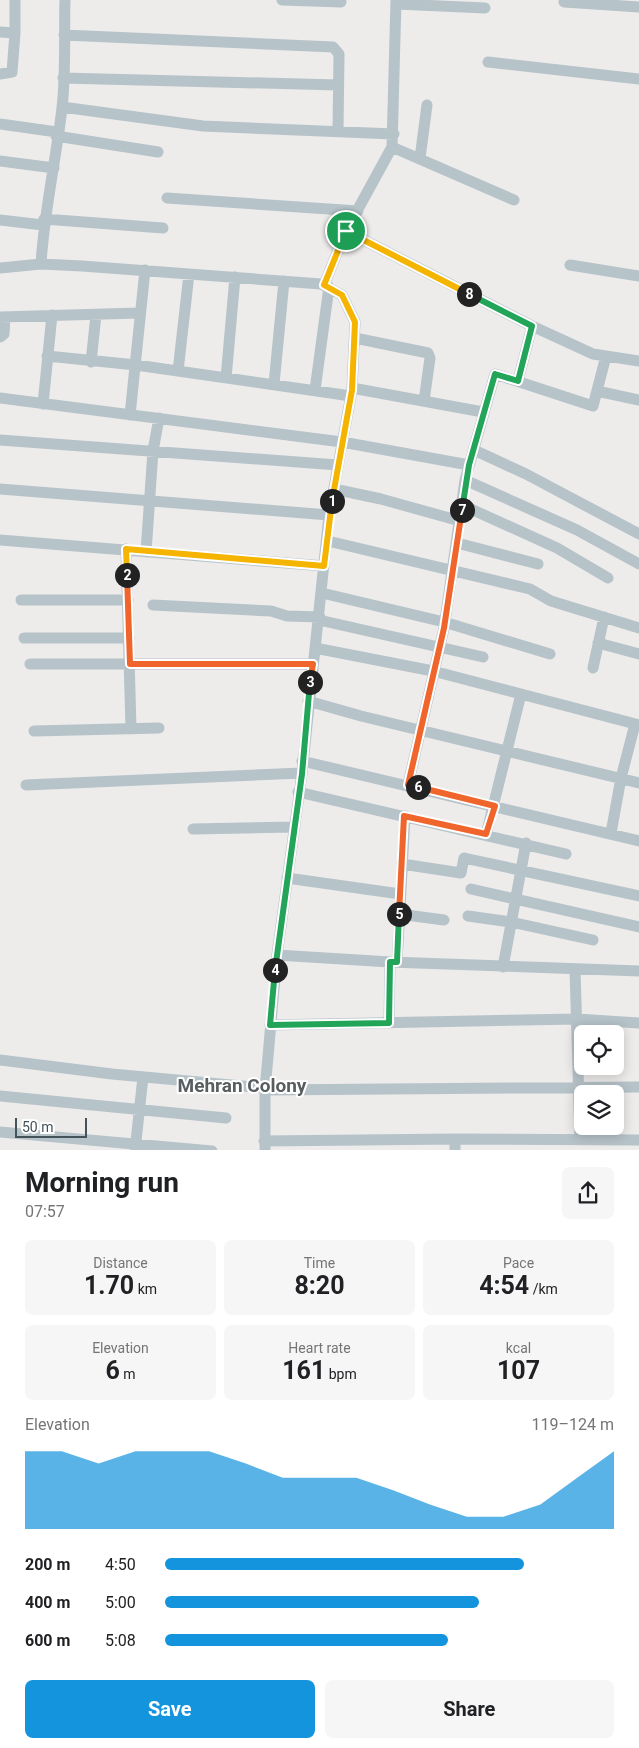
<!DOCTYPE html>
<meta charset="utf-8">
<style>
:root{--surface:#fff;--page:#f6f6f6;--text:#202124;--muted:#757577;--accent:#1594de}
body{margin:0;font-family:Roboto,sans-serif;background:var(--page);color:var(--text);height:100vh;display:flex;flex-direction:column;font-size:19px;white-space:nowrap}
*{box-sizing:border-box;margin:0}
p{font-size:16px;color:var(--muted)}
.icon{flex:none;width:28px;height:28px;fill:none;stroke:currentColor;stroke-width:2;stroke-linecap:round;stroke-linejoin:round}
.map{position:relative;height:1150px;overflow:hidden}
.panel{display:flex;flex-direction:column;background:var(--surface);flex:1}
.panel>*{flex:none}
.fabs{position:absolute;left:574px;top:1025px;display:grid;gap:10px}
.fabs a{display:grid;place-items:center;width:50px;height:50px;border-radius:8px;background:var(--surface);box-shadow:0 2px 12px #0003;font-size:25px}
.scale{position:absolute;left:15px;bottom:12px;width:72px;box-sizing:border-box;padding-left:5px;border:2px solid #435359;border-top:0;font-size:14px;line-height:18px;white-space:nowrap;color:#435359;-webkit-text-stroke:4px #fff;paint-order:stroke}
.pin{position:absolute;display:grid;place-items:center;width:42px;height:42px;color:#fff;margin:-21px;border:2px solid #fff;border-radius:50%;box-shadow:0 1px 5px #0007}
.km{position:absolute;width:25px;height:25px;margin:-12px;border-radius:50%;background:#222;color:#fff;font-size:14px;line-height:25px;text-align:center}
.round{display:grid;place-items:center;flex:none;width:52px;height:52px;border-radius:8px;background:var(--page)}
.headline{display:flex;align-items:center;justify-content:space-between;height:85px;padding:0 25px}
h1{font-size:28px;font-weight:700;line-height:38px}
.figures{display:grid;grid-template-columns:repeat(3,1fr);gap:8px;height:85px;padding:5px 25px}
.figures div{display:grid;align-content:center;border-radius:8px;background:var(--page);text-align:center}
.figures b{font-size:25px;font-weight:700}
.figures small{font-size:14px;font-weight:400}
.figures p{font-size:14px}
.chart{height:140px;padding:10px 25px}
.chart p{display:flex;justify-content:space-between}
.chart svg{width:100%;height:90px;margin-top:5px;fill:var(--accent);opacity:.7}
.cta{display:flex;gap:10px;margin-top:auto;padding:10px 25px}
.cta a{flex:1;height:58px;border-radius:8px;background:var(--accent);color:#fff;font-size:20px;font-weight:700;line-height:58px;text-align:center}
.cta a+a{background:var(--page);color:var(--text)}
ul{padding:0 25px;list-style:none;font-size:16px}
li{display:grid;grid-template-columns:80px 60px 1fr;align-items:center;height:38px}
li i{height:12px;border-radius:6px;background:var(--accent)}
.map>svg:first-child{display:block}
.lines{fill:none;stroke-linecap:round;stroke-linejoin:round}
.street{stroke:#b6c3c9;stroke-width:11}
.split-1-casing{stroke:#fff;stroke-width:10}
.split-2-casing{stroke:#fff;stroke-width:10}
.split-3-casing{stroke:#fff;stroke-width:10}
.split-4-casing{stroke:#fff;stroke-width:10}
.split-5-casing{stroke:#fff;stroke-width:10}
.split-6-casing{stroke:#fff;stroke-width:10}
.split-7-casing{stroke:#fff;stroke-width:10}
.split-8-casing{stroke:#fff;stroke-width:10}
.split-9-casing{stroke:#fff;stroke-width:10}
.split-1{stroke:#f5b400;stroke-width:6}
.split-2{stroke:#f5b400;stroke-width:6}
.split-3{stroke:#f0652b;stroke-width:6}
.split-4{stroke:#22a559;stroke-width:6}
.split-5{stroke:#22a559;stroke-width:6}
.split-6{stroke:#f0652b;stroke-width:6}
.split-7{stroke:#f0652b;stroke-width:6}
.split-8{stroke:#22a559;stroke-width:6}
.split-9{stroke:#f5b400;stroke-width:6}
.labels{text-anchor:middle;stroke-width:4;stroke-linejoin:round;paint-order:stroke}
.neighbourhood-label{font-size:19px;font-weight:bold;fill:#585d60;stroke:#fff}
</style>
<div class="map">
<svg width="639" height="1151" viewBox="0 0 639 1151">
<rect width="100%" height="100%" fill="#eeebeb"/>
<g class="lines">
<path class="street" d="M282,0L341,2
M564,2L639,7
M396,4L485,8
M0,32L15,33V0
M64,35L333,47L339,54L338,130
M488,62L639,79
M0,74L12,72L15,33
M63,78L338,85
M62,107L203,126L394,134
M0,124L57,132
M56,136L158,152
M392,147L514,200
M420,158L427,105
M0,161L54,168
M167,198L358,211
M44,219L163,228
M0,220L43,225
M346,231L532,326L593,354L639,361
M41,264C44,212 56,160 62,108C66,74 64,35 65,0
M570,265L639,276
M0,268L41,264L82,266L321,284L342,295L355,322L352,390L329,515L302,773L277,955L265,1090V1151
M324,285L346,231L392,147L396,0
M0,317L139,313
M0,337L4,334L5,317
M355,338L428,353L430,358L424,401
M47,356L136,365L351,396
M91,362L96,315
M178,371L189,274
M226,378L235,277
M518,381L532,326
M274,384L284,281
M352,388L483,412
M315,390L329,287
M597,391L639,400
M0,398L342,442L469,465
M43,404L52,315
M130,415L145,270
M0,440L338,465
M474,450L526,474L639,534
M465,480L577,530L639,564
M0,489L329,515
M334,489L381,499L460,521
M462,505L557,548L608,578
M0,540L324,566
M328,541L530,589L551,601L639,628
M457,543L538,564
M126,549L131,729
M146,552L153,451L159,418
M322,593L444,622L550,654
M21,600H128
M153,605L271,611L287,616L320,617
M319,620L483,657
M24,638H129
M598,643L639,654
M315,648L433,671L639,725
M30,664H313
M593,668L604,617
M308,701L361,716L639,783
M34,731L159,728
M302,761L639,841
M26,785L302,773
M408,785L444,628L465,480L495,374L593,406L606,356
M298,792L566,854
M193,829L294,827
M611,833L621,778L635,724
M486,835L521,694
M402,864L461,873L464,858L639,896
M287,878L400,894
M471,889L639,927
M399,914L444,920
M468,916L511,922L593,940
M277,955L390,962L639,971
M397,962L405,816
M503,967L526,843
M575,969L580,1139
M389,1023L390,962
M270,1025L577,1019L639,1023
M0,1060L112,1074L265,1088
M265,1090L639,1087
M0,1096L226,1118
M0,1132L212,1151
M455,1139L639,1140
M264,1141L455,1139V1151
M135,1150L143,1077"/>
</g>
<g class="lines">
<g class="split-1-casing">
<path id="split-1" d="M332,501L352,390L355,322L342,295L324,285L346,231"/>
</g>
<g class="split-2-casing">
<path id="split-2" d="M127,575L126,549L324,566L332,501"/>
</g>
<g class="split-3-casing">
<path id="split-3" d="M127,575L130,664H313L310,682"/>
</g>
<g class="split-4-casing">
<path id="split-4" d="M275,970L302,774L310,682"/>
</g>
<g class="split-5-casing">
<path id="split-5" d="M275,970L270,1025L389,1023L390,962H397L399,914"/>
</g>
<g class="split-6-casing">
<path id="split-6" d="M399,914L404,816L486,834L495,806L418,787"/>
</g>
<g class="split-7-casing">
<path id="split-7" d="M418,787L408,785L444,628L462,510"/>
</g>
<g class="split-8-casing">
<path id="split-8" d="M462,510L469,465L495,374L518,381L532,326L469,294"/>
</g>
<g class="split-9-casing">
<path id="split-9" d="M346,231L469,294"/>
</g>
<use href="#split-1" class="split-1"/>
<use href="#split-2" class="split-2"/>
<use href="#split-3" class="split-3"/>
<use href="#split-4" class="split-4"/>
<use href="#split-5" class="split-5"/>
<use href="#split-6" class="split-6"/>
<use href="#split-7" class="split-7"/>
<use href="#split-8" class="split-8"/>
<use href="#split-9" class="split-9"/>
</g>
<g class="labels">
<g class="neighbourhood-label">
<text x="242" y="1092">Mehran Colony</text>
</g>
</g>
</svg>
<div class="fabs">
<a><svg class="icon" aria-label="locate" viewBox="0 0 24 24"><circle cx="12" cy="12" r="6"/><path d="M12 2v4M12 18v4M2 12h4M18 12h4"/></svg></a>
<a><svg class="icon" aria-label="layers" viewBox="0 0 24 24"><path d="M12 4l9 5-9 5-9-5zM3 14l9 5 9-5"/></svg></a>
</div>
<div class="scale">50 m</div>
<div class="pin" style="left:346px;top:231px;background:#1e9e55"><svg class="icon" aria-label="arrive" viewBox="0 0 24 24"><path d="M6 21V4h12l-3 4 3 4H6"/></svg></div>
<b class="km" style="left:332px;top:501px">1</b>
<b class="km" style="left:127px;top:575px">2</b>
<b class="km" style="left:310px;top:682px">3</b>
<b class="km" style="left:275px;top:970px">4</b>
<b class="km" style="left:399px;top:914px">5</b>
<b class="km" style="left:418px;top:787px">6</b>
<b class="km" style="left:462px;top:510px">7</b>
<b class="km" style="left:469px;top:294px">8</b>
</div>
<section class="panel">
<div class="headline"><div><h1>Morning run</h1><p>07:57</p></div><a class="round"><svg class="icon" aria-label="share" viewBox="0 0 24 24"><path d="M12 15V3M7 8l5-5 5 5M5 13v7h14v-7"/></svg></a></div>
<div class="figures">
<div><p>Distance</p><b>1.70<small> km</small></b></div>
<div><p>Time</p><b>8:20</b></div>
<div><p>Pace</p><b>4:54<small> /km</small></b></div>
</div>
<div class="figures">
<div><p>Elevation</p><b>6<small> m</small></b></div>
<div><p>Heart rate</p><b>161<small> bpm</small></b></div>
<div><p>kcal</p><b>107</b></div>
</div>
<div class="chart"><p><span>Elevation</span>119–124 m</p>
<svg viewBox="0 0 160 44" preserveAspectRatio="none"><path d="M0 44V6L10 6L20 12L30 6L40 6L50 6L60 12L70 19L80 19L90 19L100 25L110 32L120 38L130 38L140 32L150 19L160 6V44z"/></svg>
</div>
<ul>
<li><b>200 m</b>4:50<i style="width:80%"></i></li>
<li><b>400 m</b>5:00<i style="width:70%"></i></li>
<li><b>600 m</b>5:08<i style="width:63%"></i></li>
</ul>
<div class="cta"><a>Save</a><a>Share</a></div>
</section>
